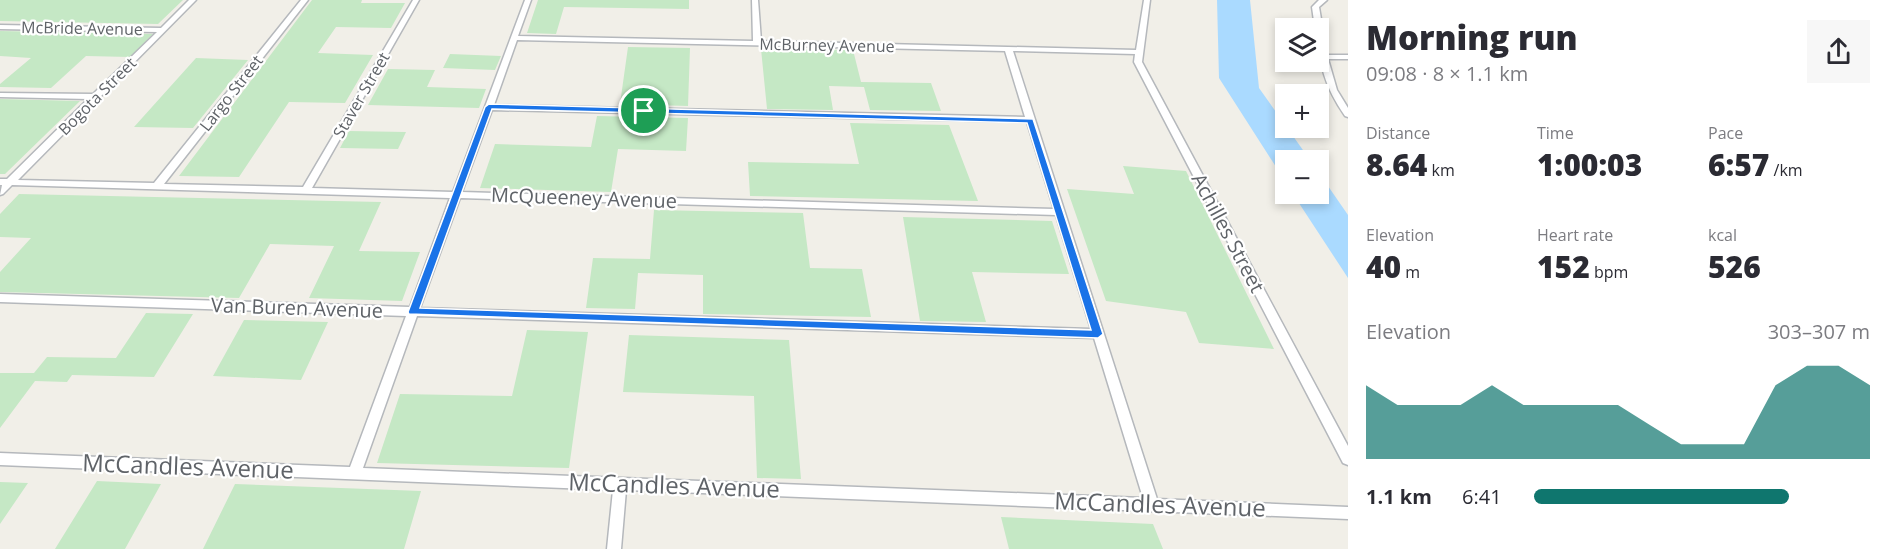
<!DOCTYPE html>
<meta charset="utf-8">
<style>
:root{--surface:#fff;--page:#f7f7f7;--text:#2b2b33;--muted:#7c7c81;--accent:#0f766e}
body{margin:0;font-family:"Open Sans",sans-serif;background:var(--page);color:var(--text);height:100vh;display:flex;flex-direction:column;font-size:22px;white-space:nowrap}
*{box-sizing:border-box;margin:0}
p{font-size:20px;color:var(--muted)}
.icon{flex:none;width:33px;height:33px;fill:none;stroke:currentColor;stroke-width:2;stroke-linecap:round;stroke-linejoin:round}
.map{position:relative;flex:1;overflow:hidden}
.sheet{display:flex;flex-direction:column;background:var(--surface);width:540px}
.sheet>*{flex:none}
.controls{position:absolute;left:1275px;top:18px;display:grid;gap:12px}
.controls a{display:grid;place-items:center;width:54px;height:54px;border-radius:0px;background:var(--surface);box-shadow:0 3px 9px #0003;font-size:30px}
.pin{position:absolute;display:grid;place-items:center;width:51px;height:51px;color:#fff;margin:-26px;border:3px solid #fff;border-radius:50%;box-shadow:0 2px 6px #0007}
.round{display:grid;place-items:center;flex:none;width:63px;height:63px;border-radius:0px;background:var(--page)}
.headline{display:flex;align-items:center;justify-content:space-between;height:102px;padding:0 18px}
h1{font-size:33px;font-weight:800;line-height:45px}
.stats{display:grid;grid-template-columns:repeat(3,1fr);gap:9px;height:102px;padding:6px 18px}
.stats div{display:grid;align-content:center}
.stats b{font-size:30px;font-weight:800}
.stats small{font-size:16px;font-weight:400}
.stats p{font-size:16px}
.chart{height:168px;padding:12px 18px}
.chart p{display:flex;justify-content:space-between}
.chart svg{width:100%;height:108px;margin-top:6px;fill:var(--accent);opacity:.7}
ul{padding:0 18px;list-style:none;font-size:20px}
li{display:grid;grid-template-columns:96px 72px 1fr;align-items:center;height:45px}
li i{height:15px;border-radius:8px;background:var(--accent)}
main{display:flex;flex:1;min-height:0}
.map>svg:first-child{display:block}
.green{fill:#c5e8c5}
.water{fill:#aadaff}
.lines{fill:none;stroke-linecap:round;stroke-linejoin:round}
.minor-casing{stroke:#b5b8bc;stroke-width:3}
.minor{fill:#fff;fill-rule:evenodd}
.route{fill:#1a73e8;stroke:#fff;stroke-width:1.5;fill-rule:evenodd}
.labels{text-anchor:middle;stroke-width:4.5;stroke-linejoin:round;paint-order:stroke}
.far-street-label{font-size:16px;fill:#5f6368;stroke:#fff}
.street-label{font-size:20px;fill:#5f6368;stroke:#fff}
.near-street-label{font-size:24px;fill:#5f6368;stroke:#fff}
</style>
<main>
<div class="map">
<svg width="1348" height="549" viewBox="0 0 1348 549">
<rect width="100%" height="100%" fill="#f1efe8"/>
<path class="green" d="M0,0H183L158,24L0,21Z
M312,0H362L361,3H405L391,28L336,27L318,53L373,55L345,103L289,102L239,177L179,176Z
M538,0H689V9L564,7L556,34L527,33Z
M0,31L153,34L130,57L86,56L51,88L0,87V84L31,58L0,56Z
M628,47L690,48L688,106L620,104Z
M761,49L853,50L861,82L931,83L941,111L870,110L864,87L829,86L833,110L767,109Z
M450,54L501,56L495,70L443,68Z
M196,58L248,60L193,128L134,127Z
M388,69L435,70L427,87L486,89L479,108L368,105Z
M0,99L80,101L5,174H0Z
M597,116L688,118L686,151L618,149L611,192L480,188L495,144L591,147Z
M850,123L949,125L978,201L750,196L748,162L859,164Z
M349,131L406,132L398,149L340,148Z
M1123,166L1186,171L1274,349L1199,343L1186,312L1106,301L1067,189L1134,194Z
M19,194L381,202L359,251L420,252L402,301L309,298L334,246L270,244L239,298L0,292V272L31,238L0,237V214Z
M654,210L803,213L810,268L862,269L871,317L703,314V275L638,273L635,309L586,308L593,258L650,259Z
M903,217L1052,221L1069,274L972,272L986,322L920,321Z
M146,313L193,314L154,377L72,375L67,382L35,381L0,428V373H34L47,357L116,358Z
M244,320L328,322L301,380L213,376Z
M527,330L588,332L569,468L377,463L400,394L512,396Z
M629,335L789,340L801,479L757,478L754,396L623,392Z
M97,481L161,484L125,549H55Z
M0,482L28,483L0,524Z
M235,484L421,491L404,549H203Z
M1001,517L1153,524L1163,549H1009Z"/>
<path class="water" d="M1217,0H1250L1259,88L1310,160H1286L1285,181L1219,78Z
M1319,173L1348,215V278L1293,194H1318Z"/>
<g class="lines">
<g class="minor-casing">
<path id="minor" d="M189,0H196L18,180L154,183L301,0H308L164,184L303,187L413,0H419L312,188L453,192L525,0H531L518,36L753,41L752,0H758L761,41L1136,50L1144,0H1150L1142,62L1348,446V465L1343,463L1134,62L1135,54L1013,51L1157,499L1348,507V519L626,490L621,549H607L613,490L0,465V453L350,467L406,316L0,302V294L410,307L450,198L12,185L3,194L0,195L2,185H0V179H7L88,99L0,97V93L93,94L157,32L0,29V25L161,28ZM517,40L1005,51L1025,117L494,105ZM492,110L1027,122L1054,209L462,192ZM460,198L1056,215L1091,329L420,308ZM417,316L1094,338L1143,498L363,468Z
M1319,0H1327L1319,7L1327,55H1348V59H1328L1337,90L1348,108V117L1345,116C1325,87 1318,63 1318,28H1315L1312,7Z"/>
</g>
<use href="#minor" class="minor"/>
</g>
<path class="route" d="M489,104L1033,119L1103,334L1098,338L409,314L408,312L485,107ZM492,109L1027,123L1091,330L420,308Z"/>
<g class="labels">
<g class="far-street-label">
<text transform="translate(82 28) rotate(1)" y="6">McBride Avenue</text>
<text transform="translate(827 45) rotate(1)" y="6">McBurney Avenue</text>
<text transform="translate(231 93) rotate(-52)" y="6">Largo Street</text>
<text transform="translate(361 95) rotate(-60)" y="6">Staver Street</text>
<text transform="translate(97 96) rotate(-45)" y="6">Bogota Street</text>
</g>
<g class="street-label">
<text transform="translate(584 198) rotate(2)" y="7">McQueeney Avenue</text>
<text transform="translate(1228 233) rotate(62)" y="7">Achilles Street</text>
<text transform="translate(297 308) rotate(2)" y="7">Van Buren Avenue</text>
</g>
<g class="near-street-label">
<text transform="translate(188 467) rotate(2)" y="8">McCandles Avenue</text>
<text transform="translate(674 486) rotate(2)" y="8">McCandles Avenue</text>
<text transform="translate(1160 505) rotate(2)" y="8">McCandles Avenue</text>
</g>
</g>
</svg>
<div class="controls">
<a><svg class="icon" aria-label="layers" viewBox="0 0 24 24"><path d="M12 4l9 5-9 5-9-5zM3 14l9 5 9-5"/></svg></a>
<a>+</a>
<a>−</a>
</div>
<div class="pin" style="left:644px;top:111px;background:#1e9e55"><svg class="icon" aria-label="arrive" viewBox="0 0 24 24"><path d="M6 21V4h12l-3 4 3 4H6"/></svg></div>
</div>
<section class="sheet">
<div class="headline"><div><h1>Morning run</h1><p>09:08 · 8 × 1.1 km</p></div><a class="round"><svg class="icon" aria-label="share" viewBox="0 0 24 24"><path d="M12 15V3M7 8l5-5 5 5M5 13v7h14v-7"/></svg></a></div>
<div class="stats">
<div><p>Distance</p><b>8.64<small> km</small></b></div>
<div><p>Time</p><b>1:00:03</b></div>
<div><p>Pace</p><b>6:57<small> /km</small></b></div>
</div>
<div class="stats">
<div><p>Elevation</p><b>40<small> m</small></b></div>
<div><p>Heart rate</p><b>152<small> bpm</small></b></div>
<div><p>kcal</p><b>526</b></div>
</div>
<div class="chart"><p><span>Elevation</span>303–307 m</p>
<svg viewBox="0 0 160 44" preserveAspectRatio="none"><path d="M0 44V14L10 22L20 22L30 22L40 14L50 22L60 22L70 22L80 22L90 30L100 38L110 38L120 38L130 14L140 6L150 6L160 14V44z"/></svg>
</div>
<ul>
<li><b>1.1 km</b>6:41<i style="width:76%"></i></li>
</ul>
</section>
</main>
